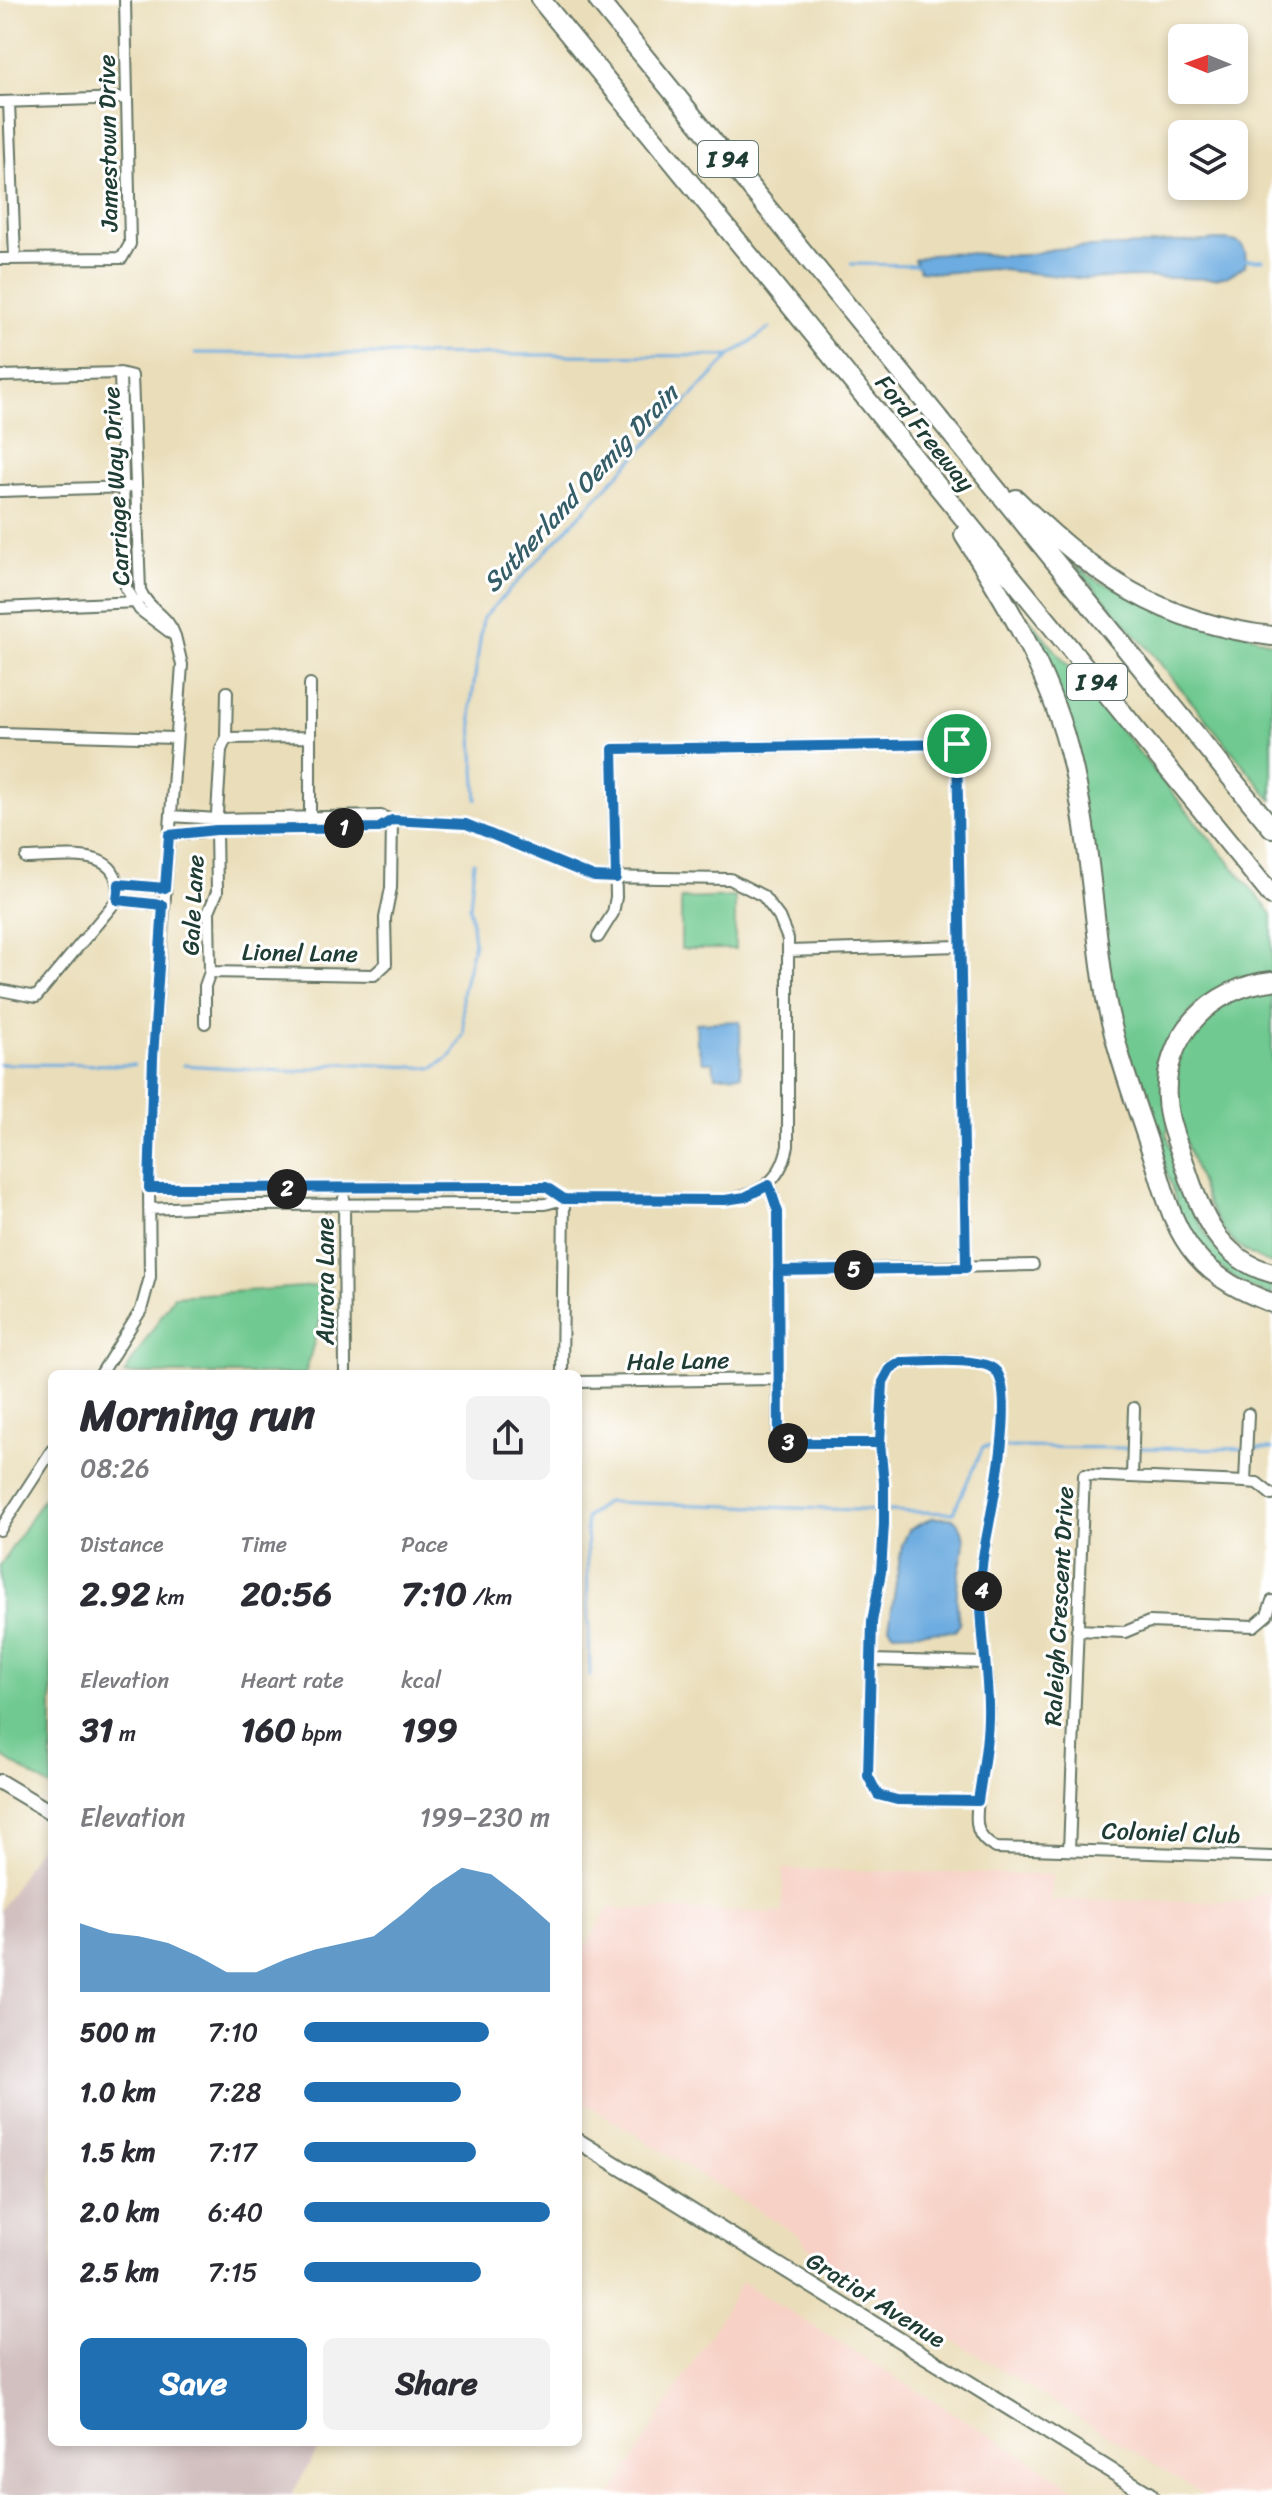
<!DOCTYPE html>
<meta charset="utf-8">
<style>
:root{--surface:#fff;--page:#f2f2f3;--text:#2b2b33;--muted:#7c7c81;--accent:#1f6fb2}
body{margin:0;font-family:Sriracha,sans-serif;background:var(--page);color:var(--text);height:100vh;display:flex;flex-direction:column;font-size:30px;white-space:nowrap}
*{box-sizing:border-box;margin:0}
p{font-size:26px;color:var(--muted)}
.icon{flex:none;width:44px;height:44px;fill:none;stroke:currentColor;stroke-width:2;stroke-linecap:round;stroke-linejoin:round}
.map{position:relative;flex:1;overflow:hidden}
.details{position:absolute;left:48px;top:1370px;width:534px;height:1076px;display:flex;flex-direction:column;background:var(--surface);border-radius:12px;box-shadow:0 4px 12px #0003}
.details>*{flex:none}
.needle{width:52px;rotate:271deg}
.tools{position:absolute;left:1168px;top:24px;display:grid;gap:16px}
.tools a{display:grid;place-items:center;width:80px;height:80px;border-radius:12px;background:var(--surface);box-shadow:0 4px 12px #0003;font-size:40px}
.pin{position:absolute;display:grid;place-items:center;width:68px;height:68px;color:#fff;margin:-34px;border:4px solid #fff;border-radius:50%;box-shadow:0 2px 8px #0007}
.km{position:absolute;width:40px;height:40px;margin:-20px;border-radius:50%;background:#222;color:#fff;font-size:22px;line-height:40px;text-align:center}
.round{display:grid;place-items:center;flex:none;width:84px;height:84px;border-radius:12px;background:var(--page)}
.summary{display:flex;align-items:center;justify-content:space-between;height:136px;padding:0 32px}
h1{font-size:44px;font-weight:800;line-height:60px}
.figures{display:grid;grid-template-columns:repeat(3,1fr);gap:12px;height:136px;padding:8px 32px}
.figures div{display:grid;align-content:center}
.figures b{font-size:34px;font-weight:800}
.figures small{font-size:22px;font-weight:400}
.figures p{font-size:22px}
.chart{height:224px;padding:16px 32px}
.chart p{display:flex;justify-content:space-between}
.chart svg{width:100%;height:144px;margin-top:8px;fill:var(--accent);opacity:.7}
.button{display:flex;gap:16px;margin-top:auto;padding:16px 32px}
.button a{flex:1;height:92px;border-radius:12px;background:var(--accent);color:#fff;font-size:32px;font-weight:800;line-height:92px;text-align:center}
.button a+a{background:var(--page);color:var(--text)}
ul{padding:0 32px;list-style:none;font-size:26px}
li{display:grid;grid-template-columns:128px 96px 1fr;align-items:center;height:60px}
li i{height:20px;border-radius:10px;background:var(--accent)}
.map>svg:first-child{display:block}
.built{fill:#f7d1c6}
.industrial{fill:#d2bfbf}
.green{fill:#6fc990;stroke:#478362;stroke-width:2}
.water{fill:#6dace0;stroke:#46748a;stroke-width:2}
.lines{fill:none;stroke-linecap:round;stroke-linejoin:round}
.stream{stroke:#6dace0;stroke-width:3}
.minor-casing{stroke:#667563;stroke-width:14}
.secondary-casing{stroke:#667563;stroke-width:18}
.motorway-casing{stroke:#667563;stroke-width:22}
.minor{stroke:#fff;stroke-width:10}
.secondary{stroke:#fff;stroke-width:14}
.motorway{stroke:#fff;stroke-width:18}
.route-casing{stroke:#fff;stroke-width:16}
.route{stroke:#1f6fb2;stroke-width:10}
.labels{text-anchor:middle;stroke-width:6;stroke-linejoin:round;paint-order:stroke}
.shield{fill:#fff;stroke:#627771;stroke-width:2}
.shield-label{font-size:22px;font-weight:bold;fill:#1f3d34}
.street-label{font-size:24px;fill:#1f3d34;stroke:#fff}
.water-label{font-size:26px;font-style:italic;fill:#365e68;stroke:#fff}
</style>
<div class="map">
<svg width="1272" height="2495" viewBox="0 0 1272 2495">
<rect width="100%" height="100%" fill="#fff"/>
<filter id="ink" filterUnits="userSpaceOnUse"><feTurbulence type="fractalNoise" baseFrequency=".0125" numOctaves="2"/><feDisplacementMap in="SourceGraphic" scale="16" xChannelSelector="R" yChannelSelector="G"/><feConvolveMatrix kernelMatrix="1 2 1 2 8 2 1 2 1" color-interpolation-filters="sRGB"/></filter>
<filter id="wash" filterUnits="userSpaceOnUse"><feTurbulence type="fractalNoise" baseFrequency=".006" numOctaves="4" result="noise"/><feDisplacementMap in="SourceGraphic" scale="32" xChannelSelector="R" yChannelSelector="G"/><feGaussianBlur stdDeviation="1.8" result="paint"/><feColorMatrix in="noise" values="0 0 0 0 0 0 0 0 0 0 0 0 0 0 0 0 0 1.4 0 .05"/><feComposite in="paint" operator="in"/></filter>
<g filter="url(#wash)">
<rect width="100%" height="100%" fill="#eadeba"/>
<path class="built" d="M783,1869L1053,1875L1051,1900L1244,1902L1261,1894L1272,1895V2495H1204L813,2254L799,2236L578,2099V1959L609,1908L782,1913Z
M742,2282L1057,2477L1086,2495H612Z"/>
<path class="industrial" d="M48,1832L52,1834V2442H323L291,2495H0V1911Z"/>
<path class="green" d="M1072,563L1098,581L1272,643V800L1151,652Z
M1027,616L1272,914V973L1241,978L1217,990L1196,1005L1179,1026L1167,1135L1193,1211L1209,1239L1217,1249L1272,1280V1296L1245,1285L1207,1258L1184,1225L1119,1027L1057,690L1024,618Z
M735,897V949H681V899Z
M1272,989V1264C1220,1247 1209,1208 1193,1162C1184,1137 1173,1111 1174,1084C1177,1032 1223,995 1272,989Z
M330,1285L305,1374H124L174,1296Z
M52,1485V1788L0,1755V1566Z"/>
<path class="water" d="M1214,240C1236,240 1249,240 1245,266L1228,276L1215,279L1135,277L1088,279L992,269L941,273L920,271L914,260C951,245 987,258 1024,255C1035,254 1045,250 1055,249C1086,247 1117,246 1148,245C1170,239 1192,244 1214,240Z
M740,1021L741,1075L715,1076L713,1062H703L697,1043L696,1023Z
M932,1518H953C971,1534 962,1552 959,1572C956,1589 956,1608 960,1624L955,1631L894,1633L889,1627L902,1545L909,1530Z"/>
<g class="lines">
<path class="stream" d="M1243,260H1263
M851,264L919,265
M195,353L730,356
M477,800L471,706L483,618L730,356L770,328
M0,1064L134,1065
M183,1065L297,1072L340,1063L434,1068L452,1055L464,1033L462,994L474,942L470,907L474,862
M1136,1448L1272,1449
M590,1676L586,1518L605,1502L953,1513L983,1447L1128,1448"/>
</g>
</g>
<g filter="url(#ink)">
<g class="lines">
<g class="minor-casing">
<path id="minor" d="M0,102L126,98
M9,102L15,258
M0,259L122,258L130,244L125,0
M120,373L132,376L140,590C149,611 167,613 175,636L140,610L126,588Z
M0,376L120,373
M0,491L129,487
M0,608L137,602
M310,684V823
M0,733L175,738
M226,738L309,737
M169,835L216,830L379,828L392,820L381,816L217,819L171,816
M119,884L165,888
M117,900L163,905
M598,937L613,913L616,897L613,749L957,744L966,1268
M788,951L960,946
M210,972L374,975L386,964L385,918L391,888L392,820L466,824L594,877L730,879L763,896L779,917L788,939V1146C780,1183 760,1194 725,1200L564,1199L562,1374
M0,990L36,997L117,900C125,844 64,858 26,858
M205,1023V986L210,972L209,911L217,892L216,830L221,750L226,738L227,692
M769,1185L778,1212V1455
M149,1188L546,1187L564,1199L545,1204L240,1205L149,1209
M344,1198L345,1374
M778,1271L1033,1265
M101,1374L141,1310L150,1277L149,1188L153,1058L182,665L175,636
M578,1382L778,1379
M779,1443H880L884,1483V1524L881,1572L872,1622L868,1776L878,1795L897,1800L978,1801C975,1822 975,1838 996,1848L1272,1857
M880,1443L883,1382L890,1369L901,1362C922,1362 983,1355 996,1371C1017,1396 990,1518 984,1551C975,1601 987,1654 988,1704C989,1736 983,1768 978,1801
M1132,1477L1134,1408
M1245,1482L1248,1414
M0,1530L52,1450
M1077,1630L1125,1632L1149,1622L1254,1626L1267,1615L1272,1601
M871,1660L986,1663
M1069,1850L1084,1475L1245,1482L1257,1483L1272,1495"/>
</g>
<g class="secondary-casing">
<path id="secondary" d="M0,1782L52,1813
M578,2141L1150,2495"/>
</g>
<g class="motorway-casing">
<path id="motorway" d="M541,0L1272,896
M598,0L1272,828
M1016,499C1093,576 1161,623 1272,636
M964,535C1007,603 1047,669 1068,747C1090,828 1092,915 1106,999C1116,1052 1136,1104 1153,1156C1164,1189 1172,1228 1196,1255C1216,1279 1243,1292 1272,1303
M1272,981C1211,987 1162,1037 1167,1100C1168,1122 1178,1144 1185,1165C1200,1212 1218,1259 1272,1273"/>
</g>
<use href="#minor" class="minor"/>
<use href="#secondary" class="secondary"/>
<use href="#motorway" class="motorway"/>
</g>
</g>
<g class="lines" filter="url(#ink)">
<g class="route-casing">
<path id="route" d="M957,744L613,749L616,878L594,877L466,824L392,820L379,828L216,830L169,835L165,888L119,884L117,900L163,905L153,1058L149,1188L546,1187L564,1199L725,1200L745,1197L769,1185L778,1212L779,1443H880L884,1483V1524L881,1572L872,1622L868,1776L878,1795L897,1800L978,1801C983,1768 989,1736 988,1704C987,1654 975,1601 984,1551C990,1518 1017,1396 996,1371C983,1356 922,1362 901,1362L890,1369L883,1382L880,1443H779L778,1271L966,1268L957,744"/>
</g>
<use href="#route" class="route"/>
</g>
<g class="labels">
<g class="shield">
<rect x="698" y="141" width="60" height="36" rx="6"/>
<rect x="1067" y="664" width="60" height="36" rx="6"/>
</g>
<g class="shield-label">
<text x="728" y="167">I 94</text>
<text x="1097" y="690">I 94</text>
</g>
<g class="street-label">
<text transform="translate(108 143) rotate(-91)" y="8">Jamestown Drive</text>
<text transform="translate(925 433) rotate(51)" y="8">Ford Freeway</text>
<text transform="translate(116 486) rotate(-93)" y="8">Carriage Way Drive</text>
<text transform="translate(193 905) rotate(-87)" y="8">Gale Lane</text>
<text transform="translate(300 953) rotate(1)" y="8">Lionel Lane</text>
<text transform="translate(325 1281) rotate(-90)" y="8">Aurora Lane</text>
<text transform="translate(678 1361) rotate(-1)" y="8">Hale Lane</text>
<text transform="translate(1059 1606) rotate(-87)" y="8">Raleigh Crescent Drive</text>
<text transform="translate(1171 1833) rotate(2)" y="8">Coloniel Club</text>
<text transform="translate(876 2300) rotate(32)" y="8">Gratiot Avenue</text>
</g>
<g class="water-label">
<text transform="translate(580 488) rotate(-47)" y="9">Sutherland Oemig Drain</text>
</g>
</g>
</svg>
<div class="tools">
<a><svg class="needle" viewBox="-14 -14 28 28"><path d="M0-13l5 13h-10z" fill="#e53935"/><path d="M0 13l5-13h-10z" fill="#7c7c81"/></svg></a>
<a><svg class="icon" aria-label="layers" viewBox="0 0 24 24"><path d="M12 4l9 5-9 5-9-5zM3 14l9 5 9-5"/></svg></a>
</div>
<div class="pin" style="left:957px;top:744px;background:#1e9e55"><svg class="icon" aria-label="arrive" viewBox="0 0 24 24"><path d="M6 21V4h12l-3 4 3 4H6"/></svg></div>
<b class="km" style="left:344px;top:828px">1</b>
<b class="km" style="left:287px;top:1189px">2</b>
<b class="km" style="left:788px;top:1443px">3</b>
<b class="km" style="left:982px;top:1591px">4</b>
<b class="km" style="left:854px;top:1270px">5</b>
<section class="details">
<div class="summary"><div><h1>Morning run</h1><p>08:26</p></div><a class="round"><svg class="icon" aria-label="share" viewBox="0 0 24 24"><path d="M12 15V3M7 8l5-5 5 5M5 13v7h14v-7"/></svg></a></div>
<div class="figures">
<div><p>Distance</p><b>2.92<small> km</small></b></div>
<div><p>Time</p><b>20:56</b></div>
<div><p>Pace</p><b>7:10<small> /km</small></b></div>
</div>
<div class="figures">
<div><p>Elevation</p><b>31<small> m</small></b></div>
<div><p>Heart rate</p><b>160<small> bpm</small></b></div>
<div><p>kcal</p><b>199</b></div>
</div>
<div class="chart"><p><span>Elevation</span>199–230 m</p>
<svg viewBox="0 0 160 44" preserveAspectRatio="none"><path d="M0 44V23L10 26L20 27L30 29L40 33L50 38L60 38L70 34L80 31L90 29L100 27L110 20L120 12L130 6L140 8L150 15L160 23V44z"/></svg>
</div>
<ul>
<li><b>500 m</b>7:10<i style="width:75%"></i></li>
<li><b>1.0 km</b>7:28<i style="width:64%"></i></li>
<li><b>1.5 km</b>7:17<i style="width:70%"></i></li>
<li><b>2.0 km</b>6:40<i style="width:100%"></i></li>
<li><b>2.5 km</b>7:15<i style="width:72%"></i></li>
</ul>
<div class="button"><a>Save</a><a>Share</a></div>
</section>
</div>
